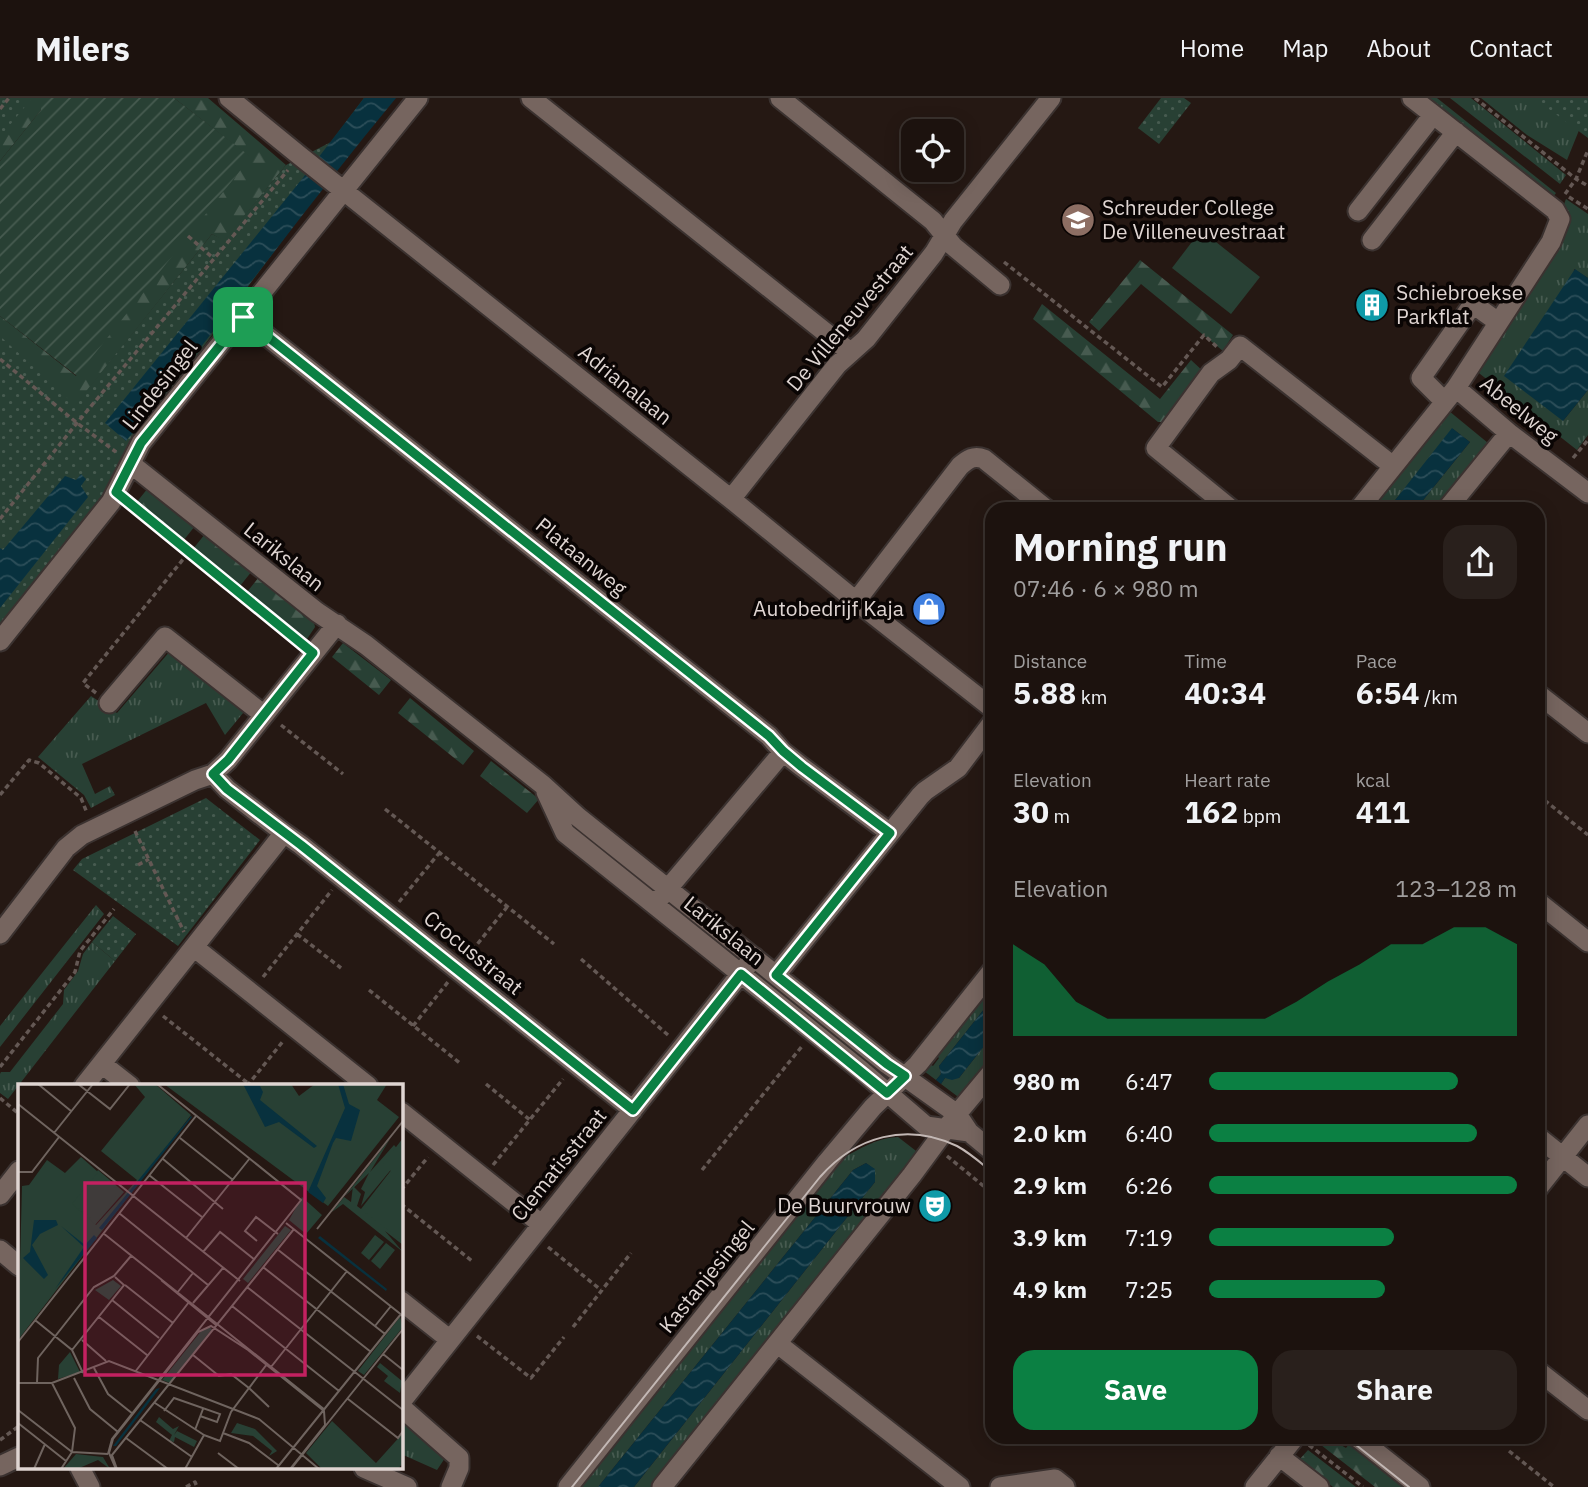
<!DOCTYPE html>
<meta charset="utf-8">
<style>
:root{--surface:#1c120e;--page:#29201c;--text:#f1f3f6;--muted:#a09e9e;--line:#3a322e;--accent:#0b8043}
body{margin:0;font-family:"IBM Plex Sans",sans-serif;background:var(--page);color:var(--text);height:100vh;display:flex;flex-direction:column;font-size:26px;white-space:nowrap}
*{box-sizing:border-box;margin:0}
p{font-size:23px;color:var(--muted)}
.icon{flex:none;width:38px;height:38px;fill:none;stroke:currentColor;stroke-width:2;stroke-linecap:round;stroke-linejoin:round}
.map{position:relative;flex:1;overflow:hidden}
.drawer{position:absolute;left:985px;top:404px;width:560px;height:942px;display:flex;flex-direction:column;background:var(--surface);border-radius:21px;box-shadow:0 4px 18px #0003,0 0 0 2px var(--line)}
.drawer>*{flex:none}
.buttons{position:absolute;left:901px;top:21px;display:grid;gap:14px}
.buttons a{display:grid;place-items:center;width:63px;height:63px;border-radius:14px;background:var(--surface);box-shadow:0 4px 18px #0003,0 0 0 2px var(--line);font-size:35px}
.pin{position:absolute;display:grid;place-items:center;width:60px;height:60px;color:#fff;margin:-30px;border-radius:14px;box-shadow:0 4px 10px #0006}
.round{display:grid;place-items:center;flex:none;width:74px;height:74px;border-radius:21px;background:var(--page)}
.summary{display:flex;align-items:center;justify-content:space-between;height:119px;padding:0 28px}
h1{font-size:38px;font-weight:700;line-height:52px}
.figures{display:grid;grid-template-columns:repeat(3,1fr);gap:10px;height:119px;padding:7px 28px}
.figures div{display:grid;align-content:center}
.figures b{font-size:30px;font-weight:700}
.figures small{font-size:19px;font-weight:400}
.figures p{font-size:19px}
.chart{height:196px;padding:14px 28px}
.chart p{display:flex;justify-content:space-between}
.chart svg{width:100%;height:126px;margin-top:7px;fill:var(--accent);opacity:.7}
.action{display:flex;gap:14px;margin-top:auto;padding:14px 28px}
.action a{flex:1;height:80px;border-radius:21px;background:var(--accent);color:#fff;font-size:28px;font-weight:700;line-height:80px;text-align:center}
.action a+a{background:var(--page);color:var(--text)}
ul{padding:0 28px;list-style:none;font-size:23px}
li{display:grid;grid-template-columns:112px 84px 1fr;align-items:center;height:52px}
li i{height:18px;border-radius:9px;background:var(--accent)}
header{display:flex;align-items:center;gap:42px;box-sizing:border-box;height:98px;padding:0 35px;background:var(--surface);border-bottom:2px solid var(--line)}
header strong{font-size:33px}
nav{display:flex;gap:38px;margin-inline-start:auto;font-size:24px}
.map>svg:first-child{display:block}
.grass{fill:url(#grass-tufts)}
.forest{fill:url(#forest-firs)}
.park{fill:url(#park-dots)}
.garden{fill:url(#garden-furrows)}
.pitch{fill:#284034}
.water{fill:url(#water-waves)}
.lines{fill:none;stroke-linecap:round;stroke-linejoin:round}
.minor-casing{stroke:#3b3230;stroke-width:23}
.path{stroke:#645854;stroke-width:3.5;stroke-dasharray:5 3.5;stroke-linecap:butt}
.minor{stroke:#76655f;stroke-width:19}
.tram{stroke:#c3b8b5;stroke-width:2}
.route-casing{stroke:#fff;stroke-width:14}
.route{stroke:#0b8043;stroke-width:9}
.labels{text-anchor:middle;stroke-width:7;stroke-linejoin:round;paint-order:stroke}
.poi-label{font-size:21px;fill:#dfd5d2;stroke:#0a0504;text-anchor:start}
.street-label{font-size:21px;fill:#dfd5d2;stroke:#0a0504}
.inset-road{fill:none;stroke:#6f645f;stroke-width:2}
.view{fill:#c32161;fill-opacity:0.15;stroke:#c32161;stroke-width:3.5}
.inset-edge{fill:none;stroke:#dfd5d2;stroke-width:3.5}
</style>
<header>
<strong>Milers</strong>
<nav><a>Home</a><a>Map</a><a>About</a><a>Contact</a></nav>
</header>
<div class="map">
<svg width="1588" height="1389" viewBox="0 0 1588 1389">
<defs>
<pattern id="grass-tufts" width="24" height="20" patternUnits="userSpaceOnUse" patternTransform="scale(1.75)"><rect width="24" height="20" fill="#284034"/><path d="M3 7l-1-3M5 7V3M7 7l1-3M15 17l-1-3M17 17v-4M19 17l1-3" fill="none" stroke="#475b50"/></pattern>
<pattern id="forest-firs" width="22" height="20" patternUnits="userSpaceOnUse" patternTransform="scale(1.75)"><rect width="22" height="20" fill="#284034"/><path d="M5 1l3.5 6h-7zM16 11l3.5 6h-7z" fill="#475b50"/></pattern>
<pattern id="park-dots" width="8" height="8" patternUnits="userSpaceOnUse" patternTransform="scale(1.75)"><rect width="8" height="8" fill="#284034"/><path d="M2 2h.1M6 6h.1" fill="none" stroke="#475b50" stroke-width="1.8" stroke-linecap="round"/></pattern>
<pattern id="garden-furrows" width="10" height="10" patternUnits="userSpaceOnUse" patternTransform="scale(1.75)"><rect width="10" height="10" fill="#284034"/><path d="M-1 1l2-2M0 10L10 0M9 11l2-2" fill="none" stroke="#475b50"/></pattern>
<pattern id="water-waves" width="16" height="10" patternUnits="userSpaceOnUse" patternTransform="scale(1.75)"><rect width="16" height="10" fill="#08313e"/><path d="M0 5q4-4 8 0t8 0" fill="none" stroke="#2c4e59"/></pattern>
</defs>
<rect width="100%" height="100%" fill="#251813"/>
<path class="grass" d="M1429,0H1437L1556,95L1553,99Z
M1450,0H1471L1566,77L1560,86Z
M1481,0H1588V10L1567,62L1527,37Z
M1566,101L1588,116V180L1574,171L1563,323L1588,292V337L1577,352L1475,272L1567,134L1569,121L1563,109Z
M1449,313L1488,345L1434,411H1416L1470,344L1453,331L1388,411H1367Z
M171,552L248,609L225,637L206,605L82,666L95,696L110,688L115,697L91,710L84,697L38,659L91,598L117,615Z
M96,807L104,816L0,949V928Z
M92,844L115,863L8,1001L0,995V976L1,974H10L63,906L64,892L78,873L83,856Z
M992,884V901L939,968L941,976L936,982L924,973L927,964L933,968L939,960L934,956Z
M992,938V963L966,996L957,998L941,986L945,980H959Z
M898,1039L920,1056L656,1389H634L875,1084L874,1071L866,1065L853,1072L598,1389H578L843,1060C861,1050 877,1040 898,1039Z
M401,1325L406,1327L445,1360L437,1372L401,1356Z"/>
<path class="forest" d="M20,0H41V12L0,63V25Z
M174,0H208L286,67L224,143L212,136L75,308L0,246V218L76,278L250,59Z
M1140,162L1233,237L1223,253L1141,186L1099,233L1089,224Z
M1042,206L1160,301L1191,262L1205,275L1165,324H1158L1033,221Z
M148,390L195,428L183,443L136,405Z
M205,436L252,473L240,488L193,451Z
M259,479L314,524L315,529L307,541L247,494Z
M343,545L391,582L379,597L332,559Z
M410,600L474,653L463,667L398,615Z
M491,663L539,701L527,715L480,678Z
M1327,1339L1346,1350L1349,1346L1402,1389H1375L1321,1347Z
M1308,1352L1356,1389H1333L1299,1362Z"/>
<path class="park" d="M0,0H32L0,39Z
M364,0H388L129,349L108,397L0,532V238L75,307L212,136L224,142L286,67L331,44Z
M1161,0H1184L1191,5L1159,46L1138,30Z
M1535,0H1588V40L1534,0Z
M206,700L260,742L178,848L73,772L82,761Z
M113,818L136,836L115,863L92,844Z"/>
<path class="garden" d="M41,0H174L251,59L77,278L0,218V63L41,12Z"/>
<path class="pitch" d="M1201,132L1260,179L1231,216L1172,170Z"/>
<path class="water" d="M364,0H396C303,112 218,231 126,343L105,325L302,81Z
M1575,171L1588,180V292L1563,323L1504,278Z
M1452,330L1470,344L1416,411H1388Z
M81,376L86,381L81,388L88,399L0,510V450L3,452L65,378L76,382Z
M992,901V938L959,980L952,982L945,980L941,986L936,982L941,976L939,968Z
M866,1065L875,1071V1084L634,1389H598L853,1072Z"/>
<g class="lines">
<g class="minor-casing">
<path id="minor" d="M229,0L300,58L731,401L856,503L992,610
M531,0L850,254
M780,0L933,123L953,148L1000,187
M1358,113L1433,17
M1372,142L1456,34
M243,219L769,638L783,654L802,669L890,735
M1456,290L1509,335L1588,395
M1444,303L1421,280L1473,206L1498,224
M131,366L317,514L366,547L543,687L578,719L887,966L957,1016L969,1034L992,1053
M731,401L837,267L866,241L934,155L953,123L1051,0
M1231,411L1156,350L1211,275L1229,262L1240,248L1393,368
M1359,411L1456,290L1551,144L1560,121L1555,112L1412,0
M1447,411L1509,335
M856,503L960,368C968,361 974,357 984,361L1046,411
M0,543L111,404L141,345L418,0
M1538,596L1588,635
M109,605L165,539L264,617
M546,694L565,735L862,973L926,1028L969,1034
M284,735L301,747L633,1012
M660,800L783,654
M1538,804L1588,844
M0,836L66,750L82,737L195,682L213,676L228,662L337,526
M195,850L368,988
M776,877L920,698L925,693L958,670L992,625
M102,966L130,988
M84,988L284,735L227,691L213,676
M401,1014L541,1126
M1538,1039L1588,1079
M1538,1090L1588,1027
M0,1097L19,1073
M0,1152L19,1168
M401,1203L449,1241
M778,1246L960,1389
M1538,1273L1588,1312
M401,1304L754,859
M401,1309L459,1360V1370L451,1389
M1357,1339L1420,1389
M1279,1358L1319,1389
M0,1368L19,1359
M80,1370L90,1389
M364,1370L407,1389
M568,1389L827,1064L873,1009L918,966L992,873
M662,1389L912,1077L957,1016L992,974
M1000,1389L1055,1381L1065,1389
M1255,1389L1295,1339"/>
</g>
<path class="path" d="M1475,0L1576,81L1588,88
M0,11L9,0
M1565,96L1576,81L1588,52
M1569,99L1588,111
M188,138L213,160
M1004,164L1162,289L1204,237L1217,249
M0,261L77,325L116,354
M1573,360L1588,342
M130,406L301,545
M0,421L77,325L288,72
M96,595L83,585L189,454
M281,627L343,676
M0,697L29,662L39,665L81,700L87,715
M1538,697L1588,737
M385,711L554,846
M135,733L184,834
M138,767L149,761
M399,804L440,754
M297,836L341,870
M467,859L507,809
M581,861L668,937
M263,879L332,792
M369,892L461,966
M163,918L249,986
M413,928L448,884
M0,969L75,874L80,853L114,811
M486,986L530,1022
M247,988L284,942
M0,1000L19,1016
M947,1058L992,1095
M493,1067L563,981
M702,1072L803,947
M401,1092L428,1059
M401,1106L472,1163
M548,1149L601,1192
M573,1229L631,1155
M477,1238L531,1280L564,1239
M0,1342L19,1328
M1309,1347L1363,1389
M1509,1353L1554,1389
M186,1389L195,1384L197,1389"/>
<use href="#minor" class="minor"/>
<path class="tram" d="M1346,1339L1409,1389
M572,1389L820,1079C856,1038 907,1024 957,1048C970,1055 981,1065 992,1074"/>
</g>
<g class="lines">
<g class="route-casing">
<path id="route" d="M243,219L769,638L783,653L802,669L890,735L776,877L887,966L905,978L887,995L741,876L633,1012L301,747L227,691L213,676L228,662L313,555L116,394L141,345Z"/>
</g>
<use href="#route" class="route"/>
</g>
<defs>
<g id="school-disc" transform="scale(1.75)"><circle r="9.5" fill="#8d6e63" stroke="#0a0504"/><path d="M0-5L7-2L0 1L-7-2ZM-4 1L0 2.5L4 1V4Q0 6-4 4Z" fill="#fff"/></g>
<g id="building-disc" transform="scale(1.75)"><circle r="9.5" fill="#0f9aa8" stroke="#0a0504"/><path d="M-4-6H4V6H1V3H-1V6H-4ZM-2.5-4.3h1.7v1.8h-1.7ZM.8-4.3h1.7v1.8H.8ZM-2.5-1h1.7V.8h-1.7ZM.8-1h1.7V.8H.8Z" fill="#fff"/></g>
<g id="shop-disc" transform="scale(1.75)"><circle r="9.5" fill="#3f7fe0" stroke="#0a0504"/><path d="M-5-2.5h2.3a2.7 3.5 0 0 1 5.4 0H5L5.5 6h-11ZM-1.5-2.5h3a1.5 2.3 0 0 0-3 0Z" fill="#fff"/></g>
<g id="theatre-disc" transform="scale(1.75)"><circle r="9.5" fill="#0f9aa8" stroke="#0a0504"/><path d="M-5-5.5Q0-4 5-5.5V0Q5 5 0 6Q-5 5-5 0ZM-3.3-2.5H-1v1.5H-3.3ZM1-2.5H3.3v1.5H1ZM-2.8 1Q0 5.5 2.8 1Z" fill="#fff"/></g>
</defs>
<g fill-rule="evenodd">
<use href="#school-disc" x="1078" y="122"/>
<use href="#building-disc" x="1372" y="207"/>
<use href="#shop-disc" x="929" y="511"/>
<use href="#theatre-disc" x="935" y="1108"/>
</g>
<g class="labels">
<g class="poi-label">
<text x="1102" y="117">Schreuder College<tspan x="1102" dy="24">De Villeneuvestraat</tspan></text>
<text x="1396" y="202">Schiebroekse<tspan x="1396" dy="24">Parkflat</tspan></text>
<text x="904" y="518" text-anchor="end">Autobedrijf Kaja</text>
<text x="911" y="1115" text-anchor="end">De Buurvrouw</text>
</g>
<g class="street-label">
<text transform="translate(850 220) rotate(-50)" y="7">De Villeneuvestraat</text>
<text transform="translate(160 287) rotate(-52)" y="7">Lindesingel</text>
<text transform="translate(625 287) rotate(39)" y="7">Adrianalaan</text>
<text transform="translate(1519 312) rotate(39)" y="7">Abeelweg</text>
<text transform="translate(284 459) rotate(39)" y="7">Larikslaan</text>
<text transform="translate(581 459) rotate(39)" y="7">Plataanweg</text>
<text transform="translate(724 833) rotate(39)" y="7">Larikslaan</text>
<text transform="translate(473 855) rotate(39)" y="7">Crocusstraat</text>
<text transform="translate(559 1067) rotate(-51)" y="7">Clematisstraat</text>
<text transform="translate(707 1179) rotate(-51)" y="7">Kastanjesingel</text>
</g>
</g>
<g transform="translate(18 986)">
<rect width="385" height="385" fill="#251813"/>
<path d="M372,55L352,88L376,61L385,71L343,122L347,108L343,105L351,89L327,112ZM284,113L304,131L288,150L271,136ZM267,142L273,146L230,199L225,195ZM382,233L385,243L346,291L340,287ZM191,243L194,245L152,299L144,296L184,246ZM362,279L384,297L382,309L366,297L370,292L359,283ZM141,333L155,345L161,342L156,351L159,347L179,357L176,363L157,353L156,358L151,357L154,351L138,338ZM219,339L237,345L259,367L251,372L254,367L235,352L213,349ZM58,370L85,373L92,385L80,376L59,385H45Z" fill="#284034"/>
<path d="M385,71L367,143L385,156V161L367,147L385,168L325,120L314,128L326,113L333,118L335,102L343,110L339,122L343,125ZM80,86L106,108L77,141L52,121Z" fill="#284034"/>
<path d="M116,0H137L173,31L0,256L4,102L11,101L29,76L47,89L63,73L80,88L54,120L78,141L119,96L83,67L127,13ZM146,0H273L281,12L297,0H369L359,16L381,33L310,122ZM95,196L103,202L91,216L77,206ZM52,268L62,288L40,295L41,281ZM314,337L358,379L385,349V379L380,385H304L288,369Z" fill="#284034"/>
<path d="M80,90L102,107L77,137L56,121Z" fill="#284034"/>
<path d="M385,54V158L344,126L374,88L365,80ZM357,151L366,158L351,176L343,169ZM368,159L377,166L362,185L353,177Z" fill="#284034"/>
<path d="M225,0H241L245,8L242,16L299,62L296,64L261,38L247,43ZM320,0H325L331,20L342,26L333,57L318,54L315,59L299,102L308,114L305,119L290,108L327,24ZM173,32L174,33L84,146L81,144ZM16,136H38L40,141L22,150L14,161L30,191L26,195L5,174L12,168ZM43,142L67,161L76,151L79,154L37,205L66,163ZM302,152L369,205L368,207L300,154ZM142,304L98,362H95L138,305Z" fill="#08313e"/>
<path class="inset-road" d="M20,0L53,27M60,0L92,25L112,0M0,20L222,197M36,49L75,0M162,54L215,96M145,75L205,125M0,88H14L41,53M131,91L184,133M101,129L190,201M268,139L385,232M299,145L385,37M85,149L307,326M168,154L232,74M239,157L227,147L238,133L260,150M259,165L367,250M185,168L202,148L237,176M245,183L353,268M143,196L198,241M107,201L155,239M229,203L385,326M159,209L175,189M94,216L141,254M175,219L205,184M214,222L321,307M81,233L129,271M17,236L54,266L65,289M357,242L373,222M64,256L88,277M0,258L178,32M54,266L106,201L97,193M365,270L385,286M175,271L201,292L213,290L231,304L249,280M253,283L329,187M76,284L90,310L115,330M117,288L171,218M56,294L72,325L100,348M0,299H34L91,277L241,335L301,385M19,299L20,274L76,203L96,192L113,172M34,299L57,344L54,368L43,385M330,315L380,354L385,347M137,319L186,351M0,326L54,368M146,327L156,314L202,330L199,338L182,332M122,336L174,373M0,339L48,377M177,346L185,325M205,349L231,359L260,381M108,354L150,385M54,368L90,370M200,369L221,385M90,370L94,355L283,116L139,0M16,385L27,360M98,385L91,369L95,355L180,248L193,242L230,266L306,327L307,341L272,385M99,385L94,371L276,145M167,385L186,351L202,357L213,328L231,304L251,323M258,385L383,230M273,385L385,245"/>
<path class="view" d="M67,99H287V291H67Z"/>
<rect width="385" height="385" class="inset-edge"/>
</g>
</svg>
<div class="buttons">
<a><svg class="icon" aria-label="locate" viewBox="0 0 24 24"><circle cx="12" cy="12" r="6"/><path d="M12 2v4M12 18v4M2 12h4M18 12h4"/></svg></a>
</div>
<div class="pin" style="left:243px;top:219px;background:#1e9e55"><svg class="icon" aria-label="arrive" viewBox="0 0 24 24"><path d="M6 21V4h12l-3 4 3 4H6"/></svg></div>
<section class="drawer">
<div class="summary"><div><h1>Morning run</h1><p>07:46 · 6 × 980 m</p></div><a class="round"><svg class="icon" aria-label="share" viewBox="0 0 24 24"><path d="M12 15V3M7 8l5-5 5 5M5 13v7h14v-7"/></svg></a></div>
<div class="figures">
<div><p>Distance</p><b>5.88<small> km</small></b></div>
<div><p>Time</p><b>40:34</b></div>
<div><p>Pace</p><b>6:54<small> /km</small></b></div>
</div>
<div class="figures">
<div><p>Elevation</p><b>30<small> m</small></b></div>
<div><p>Heart rate</p><b>162<small> bpm</small></b></div>
<div><p>kcal</p><b>411</b></div>
</div>
<div class="chart"><p><span>Elevation</span>123–128 m</p>
<svg viewBox="0 0 160 44" preserveAspectRatio="none"><path d="M0 44V12L10 19L20 32L30 38L40 38L50 38L60 38L70 38L80 38L90 32L100 25L110 19L120 12L130 12L140 6L150 6L160 12V44z"/></svg>
</div>
<ul>
<li><b>980 m</b>6:47<i style="width:81%"></i></li>
<li><b>2.0 km</b>6:40<i style="width:87%"></i></li>
<li><b>2.9 km</b>6:26<i style="width:100%"></i></li>
<li><b>3.9 km</b>7:19<i style="width:60%"></i></li>
<li><b>4.9 km</b>7:25<i style="width:57%"></i></li>
</ul>
<div class="action"><a>Save</a><a>Share</a></div>
</section>
</div>
